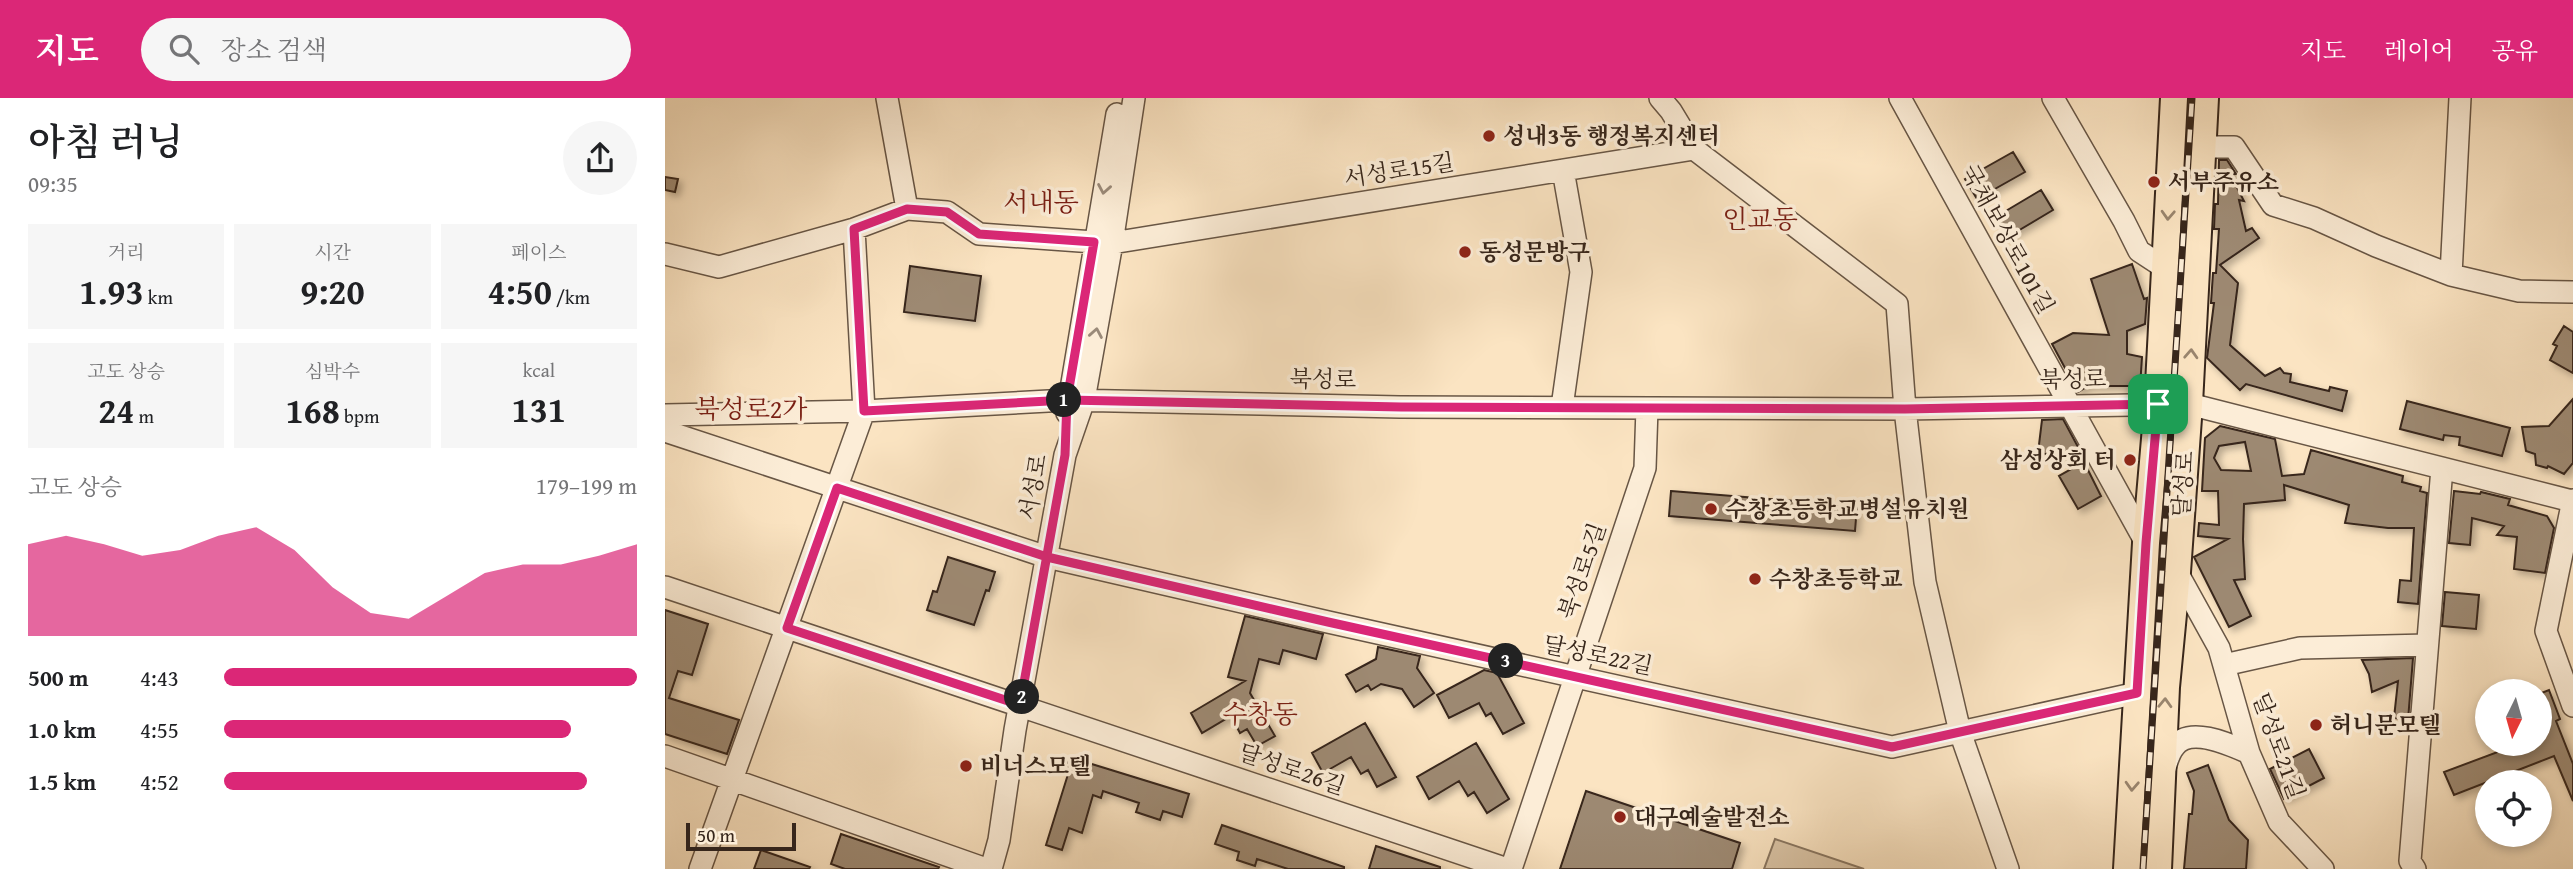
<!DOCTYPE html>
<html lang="ko">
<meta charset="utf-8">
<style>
:root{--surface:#fff;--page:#f6f6f6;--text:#202124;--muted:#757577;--accent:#db2777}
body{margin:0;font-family:"Gentium Book Plus","Noto Serif KR",serif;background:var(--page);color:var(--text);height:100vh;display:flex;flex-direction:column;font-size:26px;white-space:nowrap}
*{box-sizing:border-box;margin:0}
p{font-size:23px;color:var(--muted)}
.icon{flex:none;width:38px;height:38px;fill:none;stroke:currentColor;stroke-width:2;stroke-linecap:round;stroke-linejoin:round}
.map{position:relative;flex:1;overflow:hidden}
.details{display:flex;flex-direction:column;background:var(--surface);width:665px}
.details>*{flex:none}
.needle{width:46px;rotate:185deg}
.tools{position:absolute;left:1810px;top:581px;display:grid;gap:14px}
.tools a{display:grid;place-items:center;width:77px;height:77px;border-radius:50%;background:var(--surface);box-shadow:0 4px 10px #0003;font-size:35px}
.scale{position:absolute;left:21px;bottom:18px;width:110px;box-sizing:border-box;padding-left:7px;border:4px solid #37261b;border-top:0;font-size:19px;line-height:24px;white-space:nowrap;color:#37261b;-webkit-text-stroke:5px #fcedd7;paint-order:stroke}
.pin{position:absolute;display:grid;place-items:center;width:60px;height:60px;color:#fff;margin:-30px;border-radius:14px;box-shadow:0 4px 10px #0006}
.km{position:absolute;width:35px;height:35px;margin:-18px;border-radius:50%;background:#222;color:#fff;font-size:19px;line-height:35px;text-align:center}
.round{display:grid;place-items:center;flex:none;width:74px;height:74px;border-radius:37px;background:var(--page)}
.summary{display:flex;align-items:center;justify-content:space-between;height:119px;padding:0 28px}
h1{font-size:38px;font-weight:600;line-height:52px}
.stats{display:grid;grid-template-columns:repeat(3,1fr);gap:10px;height:119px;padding:7px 28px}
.stats div{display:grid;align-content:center;border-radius:0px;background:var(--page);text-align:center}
.stats b{font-size:35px;font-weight:600}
.stats small{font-size:19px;font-weight:400}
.stats p{font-size:19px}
.chart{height:196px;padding:14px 28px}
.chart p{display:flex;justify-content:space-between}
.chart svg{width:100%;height:126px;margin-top:7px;fill:var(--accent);opacity:.7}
ul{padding:0 28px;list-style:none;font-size:23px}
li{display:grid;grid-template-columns:112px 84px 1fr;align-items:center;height:52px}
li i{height:18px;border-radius:9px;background:var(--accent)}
header{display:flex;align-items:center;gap:42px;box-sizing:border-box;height:98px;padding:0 35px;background:var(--accent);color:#fff}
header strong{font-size:33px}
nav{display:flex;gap:38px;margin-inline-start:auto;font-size:24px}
.search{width:490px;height:63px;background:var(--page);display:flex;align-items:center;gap:18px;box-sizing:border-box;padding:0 24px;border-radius:38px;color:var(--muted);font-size:26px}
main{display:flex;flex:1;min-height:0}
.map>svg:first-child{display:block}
.green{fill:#dac4a6;stroke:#887560;stroke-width:2}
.building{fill:#9d8972;stroke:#37261b;stroke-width:2;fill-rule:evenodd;filter:url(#shadow)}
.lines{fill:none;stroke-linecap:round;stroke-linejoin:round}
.minor-casing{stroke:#685645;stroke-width:24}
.major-casing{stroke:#37261b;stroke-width:30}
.minor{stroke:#fcedd7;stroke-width:21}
.major{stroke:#fbe4c2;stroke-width:26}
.rail-casing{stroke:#37261b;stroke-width:7}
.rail{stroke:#fcedd7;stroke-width:4.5;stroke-dasharray:13;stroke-linecap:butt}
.oneway{stroke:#9a8a79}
.oneway2{stroke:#99856e}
.route-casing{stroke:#fff;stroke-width:14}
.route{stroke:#db2777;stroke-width:9}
.poi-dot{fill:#8f2418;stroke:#fcedd7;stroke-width:2.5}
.labels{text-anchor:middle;stroke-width:7;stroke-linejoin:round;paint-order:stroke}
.poi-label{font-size:23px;font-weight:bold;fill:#37261b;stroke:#fcedd7;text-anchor:start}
.street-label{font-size:23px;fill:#37261b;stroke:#fcedd7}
.quarter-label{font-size:26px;fill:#7a1f14;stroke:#fcedd7}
</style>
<header>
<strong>지도</strong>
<div class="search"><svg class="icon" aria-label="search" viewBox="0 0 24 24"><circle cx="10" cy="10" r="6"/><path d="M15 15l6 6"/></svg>장소 검색</div>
<nav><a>지도</a><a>레이어</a><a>공유</a></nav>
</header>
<main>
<section class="details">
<div class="summary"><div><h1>아침 러닝</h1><p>09:35</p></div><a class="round"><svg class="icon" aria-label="share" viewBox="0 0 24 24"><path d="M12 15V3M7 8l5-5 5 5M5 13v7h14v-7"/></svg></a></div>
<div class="stats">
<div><p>거리</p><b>1.93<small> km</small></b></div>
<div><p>시간</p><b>9:20</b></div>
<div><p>페이스</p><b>4:50<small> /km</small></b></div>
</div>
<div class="stats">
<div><p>고도 상승</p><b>24<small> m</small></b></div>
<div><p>심박수</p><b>168<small> bpm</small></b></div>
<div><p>kcal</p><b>131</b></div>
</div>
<div class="chart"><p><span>고도 상승</span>179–199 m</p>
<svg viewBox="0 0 160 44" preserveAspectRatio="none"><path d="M0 44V12L10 9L20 12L30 16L40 14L50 9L60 6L70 14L80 27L90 36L100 38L110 30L120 22L130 19L140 19L150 16L160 12V44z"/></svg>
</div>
<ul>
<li><b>500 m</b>4:43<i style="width:100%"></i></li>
<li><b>1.0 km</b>4:55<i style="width:84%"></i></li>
<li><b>1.5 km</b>4:52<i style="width:88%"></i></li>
</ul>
</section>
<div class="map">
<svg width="1908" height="771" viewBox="0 0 1908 771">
<defs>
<filter id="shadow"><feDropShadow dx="4" dy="4" stdDeviation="3.5" flood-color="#0004"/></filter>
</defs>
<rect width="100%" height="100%" fill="#fbe4c2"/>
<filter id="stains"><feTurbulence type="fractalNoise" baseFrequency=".00286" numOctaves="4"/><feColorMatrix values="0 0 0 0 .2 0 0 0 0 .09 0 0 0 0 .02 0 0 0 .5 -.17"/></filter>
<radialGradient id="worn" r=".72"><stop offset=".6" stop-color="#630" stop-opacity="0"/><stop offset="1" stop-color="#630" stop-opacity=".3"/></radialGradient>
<path class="green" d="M1110,741L1199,771H1099Z"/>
<path class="building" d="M1348,54L1360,74L1312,101L1300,81Z
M1554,62H1562L1571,76H1565L1579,103L1574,102L1581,133L1587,130L1594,140L1555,167L1573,185L1565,247L1600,278L1615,270L1619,275L1626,276L1625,284L1664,293L1665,289L1682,293L1677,313L1581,286L1575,292L1542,260L1549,205H1546L1548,175H1551L1554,131H1549L1550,106H1553Z
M0,79L13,81L10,94L0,92Z
M1376,92L1388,112L1341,140L1329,120Z
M1467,166L1479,201L1482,200L1480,226L1462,233V256L1477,259L1475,289L1471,293L1464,291V288H1423L1413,294L1387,246L1408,235L1444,237L1426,181Z
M245,168L316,178L310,223L239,214Z
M1899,228L1908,234V275L1885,262L1892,248L1888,246Z
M1908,301V365L1899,376L1883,368L1882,370L1871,367L1870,356L1861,353L1857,329L1884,328Z
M1742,303L1845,330L1837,358L1794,347L1795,339L1779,337L1778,342L1735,331Z
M1398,321L1413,349L1418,361L1373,355L1377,322Z
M1555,328L1610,341L1617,378L1639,376L1646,352L1738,378L1737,384L1756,389L1755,393L1762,395L1753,506L1733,504L1735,482L1746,483L1749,430H1723L1680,425L1684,407L1619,387L1620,402L1579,406L1578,441L1580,481L1569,482L1586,518L1564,529L1529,459L1563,441L1533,438L1534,425L1554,427L1553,393H1537L1540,340ZM1580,344L1586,373L1556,372L1549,360L1554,348Z
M1419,364L1436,398L1413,411L1394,378Z
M1006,393L1192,408L1190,433L1004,418Z
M1789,393L1815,396L1816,394L1845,401L1843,407L1882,418L1889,430L1880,475L1849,471L1852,439L1832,437L1839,428L1807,420L1805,447L1784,445Z
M283,459L330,474L324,493L321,492L309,527L262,512L268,493L272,494Z
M1780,494L1814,497L1811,531L1777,528Z
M0,512L43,526L27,577L13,573L4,600L74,622L62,656L0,636Z
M580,518L658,536L651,561L618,552L614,566L594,561L585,595L610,638L592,648L582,631L575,635L566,618L537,635L526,615L580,583L563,579Z
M713,549L755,558L752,570L769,595L749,609L737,591L716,586L706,592L703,587L691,594L681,577L711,561Z
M1748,560L1743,622L1729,620L1733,583L1707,594L1704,576L1697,562Z
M819,572L832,575L859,625L838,636L826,615L821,618L814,605L784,620L772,597Z
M1884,592L1895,621L1891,623L1908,666V703L1889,658L1789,697L1779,674L1854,646H1874V596Z
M700,625L731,679L712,689L703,672L696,676L686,659L658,675L647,655Z
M811,645L844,701L822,715L809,694L803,698L794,683L764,701L752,679Z
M1644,651L1659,680L1619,701L1605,671Z
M404,659L524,696L517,719L498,713L495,722L471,714L474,705L438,693L436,700L428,697L417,735L404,730L397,752L381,747L404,673L400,672Z
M1543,667L1564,722L1583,742L1581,771H1519L1524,716H1527L1529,693L1522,675Z
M921,693L1075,745L1067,771H895Z
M557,727L679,769V771H623L592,761L590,768L572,762L574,754L550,746Z
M176,736L274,769L273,771H180L166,766Z
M711,748L775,769V771H704Z
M96,752L145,769L144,771H89Z"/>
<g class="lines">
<g class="minor-casing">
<path id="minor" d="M222,0L242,111
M995,0L1006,13L1029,51L1232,206L1240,311L1260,484L1295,634L1343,771
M1235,0L1481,445
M1388,0L1459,123L1474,153L1500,170
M1537,49H1569L1608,107L1649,120L1711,148L1786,177L1854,193L1908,194
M447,145L1029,51
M0,156L54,169L189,131L242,111L282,114L314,136L429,144
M1786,177L1795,0
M897,309L916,174L898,72
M402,315L452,16
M0,317L199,313L402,302L735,309L1240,311L1524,306L1907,403
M0,333L382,459L663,524L1227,649L1472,595
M1908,402L1881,533L1908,608
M1512,474L1554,550L1584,655L1614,724L1658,771
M0,489L842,771
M1559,567L1635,550L1762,547
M0,658L321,771
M1500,670C1502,663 1504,655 1509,649C1524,627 1566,647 1584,655
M35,771L199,313L189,131
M326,771L334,742L350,632L400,357L419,302L447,145L469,0
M846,771L980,370L982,310
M1750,771L1745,763L1777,370"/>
</g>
<g class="major-casing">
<path id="major" d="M1462,771L1481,445L1493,306L1509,0
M1493,771L1501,589L1512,474L1524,306L1540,0"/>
</g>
<use href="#minor" class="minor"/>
<use href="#major" class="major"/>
<g class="rail-casing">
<path id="rail" d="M1478,771L1527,0"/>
</g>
<use href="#rail" class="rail"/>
</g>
<defs><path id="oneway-chevron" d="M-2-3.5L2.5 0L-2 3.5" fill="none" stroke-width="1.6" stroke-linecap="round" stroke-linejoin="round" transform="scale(1.75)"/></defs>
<g class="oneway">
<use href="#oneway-chevron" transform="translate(439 91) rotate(100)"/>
<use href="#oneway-chevron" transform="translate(431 235) rotate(-80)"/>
</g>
<g class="oneway2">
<use href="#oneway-chevron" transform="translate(1503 117) rotate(93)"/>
<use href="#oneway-chevron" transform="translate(1526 256) rotate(-87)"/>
<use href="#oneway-chevron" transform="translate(1500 605) rotate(-88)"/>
<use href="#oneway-chevron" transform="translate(1467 688) rotate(93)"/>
</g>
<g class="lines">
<g class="route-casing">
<path id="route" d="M1493,306L1240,311L736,309L402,302L199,313L189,131L242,111L282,114L314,136L429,144L402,302L400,357L355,607L122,530L172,390L382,459L663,524L1227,649L1472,595L1481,445L1493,306"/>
</g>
<use href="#route" class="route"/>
</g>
<g class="poi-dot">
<circle cx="824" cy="38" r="7"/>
<circle cx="1489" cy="84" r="7"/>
<circle cx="800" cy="154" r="7"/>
<circle cx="1465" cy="362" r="7"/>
<circle cx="1046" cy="411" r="7"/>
<circle cx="1090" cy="481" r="7"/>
<circle cx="1651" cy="627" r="7"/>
<circle cx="301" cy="668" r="7"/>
<circle cx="955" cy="719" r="7"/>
</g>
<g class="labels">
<g class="poi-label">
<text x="838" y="46">성내3동 행정복지센터</text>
<text x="1503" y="92">서부주유소</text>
<text x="814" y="162">동성문방구</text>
<text x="1451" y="370" text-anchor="end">삼성상회 터</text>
<text x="1060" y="419">수창초등학교병설유치원</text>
<text x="1104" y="489">수창초등학교</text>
<text x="1665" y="635">허니문모텔</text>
<text x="315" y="676">비너스모텔</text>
<text x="969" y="727">대구예술발전소</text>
</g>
<g class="street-label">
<text transform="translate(734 72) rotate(-9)" y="8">서성로15길</text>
<text transform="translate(1343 141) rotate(61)" y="8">국채보상로101길</text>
<text transform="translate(658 281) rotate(1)" y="8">북성로</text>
<text transform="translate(1408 281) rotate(-1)" y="8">북성로</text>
<text transform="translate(1518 386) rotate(-86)" y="8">달성로</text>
<text transform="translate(368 389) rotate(-80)" y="8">서성로</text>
<text transform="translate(917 473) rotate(-71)" y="8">북성로5길</text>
<text transform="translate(933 557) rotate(12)" y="8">달성로22길</text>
<text transform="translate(1614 648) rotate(70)" y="8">달성로21길</text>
<text transform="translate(627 671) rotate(19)" y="8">달성로26길</text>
</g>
<g class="quarter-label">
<text x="376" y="113">서내동</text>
<text x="1095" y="130">인교동</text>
<text x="86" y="320">북성로2가</text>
<text x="595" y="625">수창동</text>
</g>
</g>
<rect width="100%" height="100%" filter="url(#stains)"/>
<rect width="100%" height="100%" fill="url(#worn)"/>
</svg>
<div class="tools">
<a><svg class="needle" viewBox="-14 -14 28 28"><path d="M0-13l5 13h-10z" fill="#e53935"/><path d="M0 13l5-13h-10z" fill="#757577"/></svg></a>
<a><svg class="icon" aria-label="locate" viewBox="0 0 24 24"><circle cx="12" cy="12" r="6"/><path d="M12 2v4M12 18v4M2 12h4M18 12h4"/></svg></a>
</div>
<div class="scale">50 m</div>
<div class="pin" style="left:1493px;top:306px;background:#1e9e55"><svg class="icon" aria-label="arrive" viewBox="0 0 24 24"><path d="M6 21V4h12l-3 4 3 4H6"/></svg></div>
<b class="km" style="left:399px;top:302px">1</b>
<b class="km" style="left:357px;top:599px">2</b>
<b class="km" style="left:841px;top:563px">3</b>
</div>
</main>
